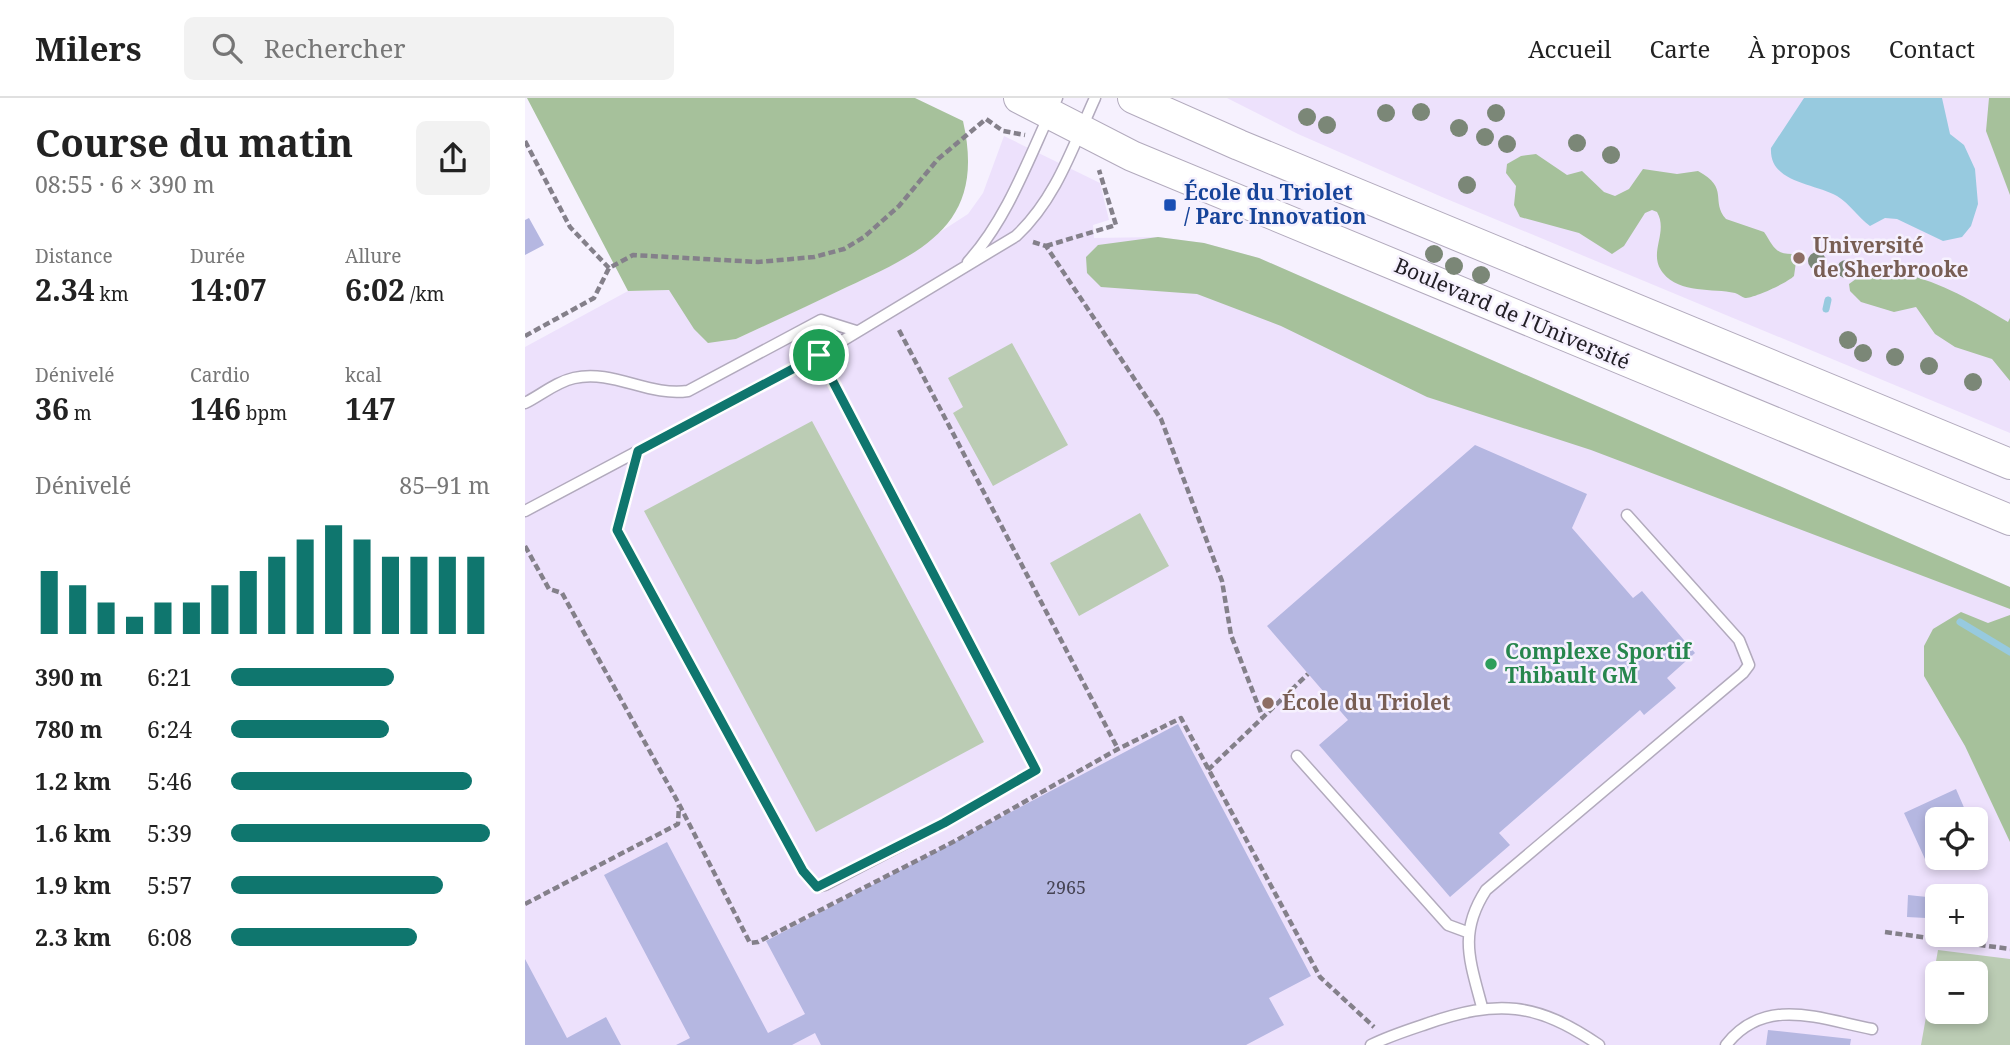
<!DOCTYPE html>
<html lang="fr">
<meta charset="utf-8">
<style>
:root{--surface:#fff;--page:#f2f2f2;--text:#222;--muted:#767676;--line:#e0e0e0;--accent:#0f766e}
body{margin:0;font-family:"Noto Serif",serif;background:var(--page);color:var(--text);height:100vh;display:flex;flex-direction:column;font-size:26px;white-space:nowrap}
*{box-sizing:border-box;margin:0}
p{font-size:23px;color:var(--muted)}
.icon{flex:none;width:38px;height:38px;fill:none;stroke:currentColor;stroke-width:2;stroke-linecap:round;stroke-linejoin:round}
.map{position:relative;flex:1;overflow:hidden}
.sheet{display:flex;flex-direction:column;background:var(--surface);width:525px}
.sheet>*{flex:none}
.tools{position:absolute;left:1400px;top:709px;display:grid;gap:14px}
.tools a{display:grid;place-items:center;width:63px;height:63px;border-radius:10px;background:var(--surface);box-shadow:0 4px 10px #0003;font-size:35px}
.pin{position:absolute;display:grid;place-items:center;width:60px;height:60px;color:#fff;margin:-30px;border:4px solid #fff;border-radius:50%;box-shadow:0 2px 7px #0007}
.round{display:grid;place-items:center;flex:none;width:74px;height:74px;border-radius:10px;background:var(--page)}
.summary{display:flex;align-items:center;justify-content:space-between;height:119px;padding:0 35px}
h1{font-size:38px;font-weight:700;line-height:52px}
.metrics{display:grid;grid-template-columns:repeat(3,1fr);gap:10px;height:119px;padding:7px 35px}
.metrics div{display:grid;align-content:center}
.metrics b{font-size:30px;font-weight:700}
.metrics small{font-size:19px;font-weight:400}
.metrics p{font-size:19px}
.chart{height:196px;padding:14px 35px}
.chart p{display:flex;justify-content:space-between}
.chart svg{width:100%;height:126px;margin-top:7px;stroke:var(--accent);stroke-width:6}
ul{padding:0 35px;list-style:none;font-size:23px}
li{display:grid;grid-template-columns:112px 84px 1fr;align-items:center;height:52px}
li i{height:18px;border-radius:9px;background:var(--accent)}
header{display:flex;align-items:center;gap:42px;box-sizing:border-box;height:98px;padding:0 35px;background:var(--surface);border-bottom:2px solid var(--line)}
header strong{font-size:33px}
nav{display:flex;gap:38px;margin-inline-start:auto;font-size:24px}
.search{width:490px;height:63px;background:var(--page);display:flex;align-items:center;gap:18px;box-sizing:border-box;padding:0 24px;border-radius:10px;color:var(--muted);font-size:26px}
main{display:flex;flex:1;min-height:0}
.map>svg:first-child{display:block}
.built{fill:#ede1fc;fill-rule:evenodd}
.green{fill:#bbccb4;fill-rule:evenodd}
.forest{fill:#a6c19b}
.water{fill:#97cadf}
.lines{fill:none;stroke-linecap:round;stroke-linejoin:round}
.stream{stroke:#97cadf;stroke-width:7}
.building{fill:#b5b7e1}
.service-casing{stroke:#b2aabd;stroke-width:13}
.secondary-casing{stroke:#b2aabd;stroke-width:32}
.path{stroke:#84808a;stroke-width:4.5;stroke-dasharray:7 3.5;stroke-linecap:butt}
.service{stroke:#fff;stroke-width:10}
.secondary{stroke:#fff;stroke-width:30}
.tree{fill:#7b8777}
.route-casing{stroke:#fff;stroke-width:14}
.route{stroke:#0f766e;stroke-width:9}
.transit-dot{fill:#1a4fb4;stroke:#f6f1fe;stroke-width:2.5}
.education-dot{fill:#8d6e63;stroke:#f6f1fe;stroke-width:2.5}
.leisure-dot{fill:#2e9e5b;stroke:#f6f1fe;stroke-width:2.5}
.labels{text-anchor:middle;stroke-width:5;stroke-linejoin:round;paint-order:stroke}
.number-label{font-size:18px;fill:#464454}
.transit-label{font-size:21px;font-weight:bold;fill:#164399;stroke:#f6f1fe;text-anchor:start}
.education-label{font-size:21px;font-weight:bold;fill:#785e54;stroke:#f6f1fe;text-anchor:start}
.street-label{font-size:21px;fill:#211e25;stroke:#f6f1fe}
.leisure-label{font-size:21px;font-weight:bold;fill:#27864d;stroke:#f6f1fe;text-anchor:start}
</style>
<header>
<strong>Milers</strong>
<div class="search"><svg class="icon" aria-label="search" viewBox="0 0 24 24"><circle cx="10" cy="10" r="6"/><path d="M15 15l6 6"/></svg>Rechercher</div>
<nav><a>Accueil</a><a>Carte</a><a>À propos</a><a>Contact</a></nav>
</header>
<main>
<section class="sheet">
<div class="summary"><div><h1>Course du matin</h1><p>08:55 · 6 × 390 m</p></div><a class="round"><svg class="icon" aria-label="share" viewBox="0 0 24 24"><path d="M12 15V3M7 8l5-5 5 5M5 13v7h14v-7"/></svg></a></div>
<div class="metrics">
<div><p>Distance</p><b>2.34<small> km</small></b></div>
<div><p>Durée</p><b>14:07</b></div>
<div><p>Allure</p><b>6:02<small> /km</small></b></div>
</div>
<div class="metrics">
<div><p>Dénivelé</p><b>36<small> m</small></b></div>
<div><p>Cardio</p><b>146<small> bpm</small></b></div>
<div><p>kcal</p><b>147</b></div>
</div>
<div class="chart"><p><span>Dénivelé</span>85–91 m</p>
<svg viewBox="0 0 160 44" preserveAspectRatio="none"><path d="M5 44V22M15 44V27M25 44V33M35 44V38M45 44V33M55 44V33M65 44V27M75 44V22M85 44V17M95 44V11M105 44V6M115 44V11M125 44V17M135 44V17M145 44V17M155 44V17"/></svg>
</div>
<ul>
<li><b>390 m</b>6:21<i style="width:63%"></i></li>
<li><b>780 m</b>6:24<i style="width:61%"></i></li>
<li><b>1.2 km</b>5:46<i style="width:93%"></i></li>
<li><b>1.6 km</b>5:39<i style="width:100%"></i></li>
<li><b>1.9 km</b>5:57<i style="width:82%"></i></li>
<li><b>2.3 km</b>6:08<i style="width:72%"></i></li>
</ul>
</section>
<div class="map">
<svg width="1485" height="947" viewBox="0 0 1485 947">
<rect width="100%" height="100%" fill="#f6f1fe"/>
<path class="built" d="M702,0H1485V335L917,99L773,36Z
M479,38L575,85L584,122L568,127L569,140L633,139L679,145L734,160L1485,489V947H0V249L103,193L144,192L184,244L211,241L350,176L443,116L458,95ZM1412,721H1451V760H1412ZM1412,798H1451V836H1412ZM1412,875H1451V914H1412Z"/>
<path class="green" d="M487,245L543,347L468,388L428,315L438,309L423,280Z
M287,323L459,644L291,734L119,413Z
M615,415L644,468L554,518L525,465Z
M1413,852L1485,861V947H1396ZM1451,875V914H1412V875Z"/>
<path class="forest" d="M2,0H390L438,23C461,124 402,152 322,189C285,207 248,224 211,241L183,245L169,231L144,192L103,193Z
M1464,0H1485V97L1461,33Z
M1011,56L1042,77L1057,73L1079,94L1090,98L1104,91L1118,71L1152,76L1173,73C1205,90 1185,103 1201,121L1239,134C1248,147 1249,156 1267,156L1271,164L1269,178C1262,185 1229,200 1220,200C1217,199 1213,196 1210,195C1188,190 1155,196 1138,175C1122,155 1144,135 1132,114L1127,112L1120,115L1099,148L1087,156L1054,135L995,119L989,107L991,88L981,75L982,66L996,58Z
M633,139L679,145L734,160L1485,489V511L1066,352L902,299L756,228L672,196L576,189L562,175L561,159L573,147Z
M1378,176C1417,184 1449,204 1483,224L1485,220V283L1467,261L1430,249L1410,236L1391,209L1369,214L1336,204L1325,193L1324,186L1335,178Z
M1436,514L1463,525L1485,517V744L1440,648L1399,578V548L1408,531Z"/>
<path class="water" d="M1279,0H1417L1425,36L1439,47L1450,71L1453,106L1446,128L1437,139L1418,143L1372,121L1360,120L1345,128C1333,119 1325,106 1312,98C1289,85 1244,85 1246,50Z"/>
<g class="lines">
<path class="stream" d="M1301,211L1303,202
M1435,524L1485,554"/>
</g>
<path class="building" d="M4,120L19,147L0,157V122Z
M950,347L1062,396L1047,430L1108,500L1117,493L1170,555L1142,580L1151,590L1119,617L1115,612L974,735L985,747L925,799L794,647L823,622L742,528Z
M653,626L786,878L744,900L759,927L721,947H296L290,935L267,947H151L165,940L79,777L142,744L243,935L280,916L241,843Z
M1431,691L1444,721H1412V755L1400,761L1379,715Z
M1383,797L1402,799L1401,820L1382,819Z
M0,861L42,940L81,919L96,947H0Z
M1243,932L1326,941L1325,947H1241Z"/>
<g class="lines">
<g class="service-casing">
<path id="service" d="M443,164C484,119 506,54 532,0
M0,305C16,297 31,284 49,280C88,271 124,299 163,293L296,222L331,233
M113,353L92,432L278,773L292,789L300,787L419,725L511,672L294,257
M0,413L294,257L491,138C531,101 548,48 570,0
M772,658L923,827L942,834
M957,909C945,863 933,835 961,792L1218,575L1224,567L1214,542L1102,417
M846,947C864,938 883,932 901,926C973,901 1011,904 1074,947
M1201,947C1240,897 1295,921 1347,931"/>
</g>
<g class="secondary-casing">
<path id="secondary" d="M494,0L607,58L1485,422
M608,0L714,47L1485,366"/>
</g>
<path class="path" d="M0,43L45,129L84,170
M508,144L521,148L636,321L697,483L706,537L738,620
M521,148L591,127L574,72
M374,232L593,651
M0,238L69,200L84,170L108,157L233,164L289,159L319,151L339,139L374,108L413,61L461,21L478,33L500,37
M0,448L24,491L37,495L154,706L225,845L233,844L430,743L593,651L656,620L795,879L849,929
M683,672L783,576
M0,806L153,726L154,707
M1360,834L1485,851"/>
<use href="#service" class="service"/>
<use href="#secondary" class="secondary"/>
</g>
<g class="tree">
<circle cx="896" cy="14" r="9"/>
<circle cx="861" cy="15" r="9"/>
<circle cx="971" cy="15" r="9"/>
<circle cx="782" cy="19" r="9"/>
<circle cx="802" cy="27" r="9"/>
<circle cx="934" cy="30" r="9"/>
<circle cx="960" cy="39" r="9"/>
<circle cx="1052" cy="45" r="9"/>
<circle cx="982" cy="46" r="9"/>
<circle cx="1086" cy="57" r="9"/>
<circle cx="942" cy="87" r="9"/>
<circle cx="909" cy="156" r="9"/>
<circle cx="1292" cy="163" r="9"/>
<circle cx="929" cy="168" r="9"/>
<circle cx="1321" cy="171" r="9"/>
<circle cx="956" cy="177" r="9"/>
<circle cx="1323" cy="242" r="9"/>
<circle cx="1338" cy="255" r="9"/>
<circle cx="1370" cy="259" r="9"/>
<circle cx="1404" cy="268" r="9"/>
<circle cx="1448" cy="284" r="9"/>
</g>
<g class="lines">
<g class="route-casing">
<path id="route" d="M294,257L511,672L419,725L292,789L278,773L92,432L113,353Z"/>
</g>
<use href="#route" class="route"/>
</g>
<rect class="transit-dot" x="638" y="100" width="14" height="14" rx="3.5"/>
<g class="education-dot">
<circle cx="1274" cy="160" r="7"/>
<circle cx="743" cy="605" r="7"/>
</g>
<circle class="leisure-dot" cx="966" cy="566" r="7"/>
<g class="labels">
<g class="number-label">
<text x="541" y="796">2965</text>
</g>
<g class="transit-label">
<text x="659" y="102">École du Triolet<tspan x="659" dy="24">/ Parc Innovation</tspan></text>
</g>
<g class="education-label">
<text x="1288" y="155">Université<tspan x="1288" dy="24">de Sherbrooke</tspan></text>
<text x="757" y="612">École du Triolet</text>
</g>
<g class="street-label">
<text transform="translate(987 216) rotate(23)" y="7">Boulevard de l'Université</text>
</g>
<g class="leisure-label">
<text x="980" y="561">Complexe Sportif<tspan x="980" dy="24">Thibault GM</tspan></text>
</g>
</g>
</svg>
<div class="tools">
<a><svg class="icon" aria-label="locate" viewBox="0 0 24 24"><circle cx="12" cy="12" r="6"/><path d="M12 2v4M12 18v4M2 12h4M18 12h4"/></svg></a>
<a>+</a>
<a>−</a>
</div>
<div class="pin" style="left:294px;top:257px;background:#1e9e55"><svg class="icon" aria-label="arrive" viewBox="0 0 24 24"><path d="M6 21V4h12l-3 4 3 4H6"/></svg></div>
</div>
</main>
